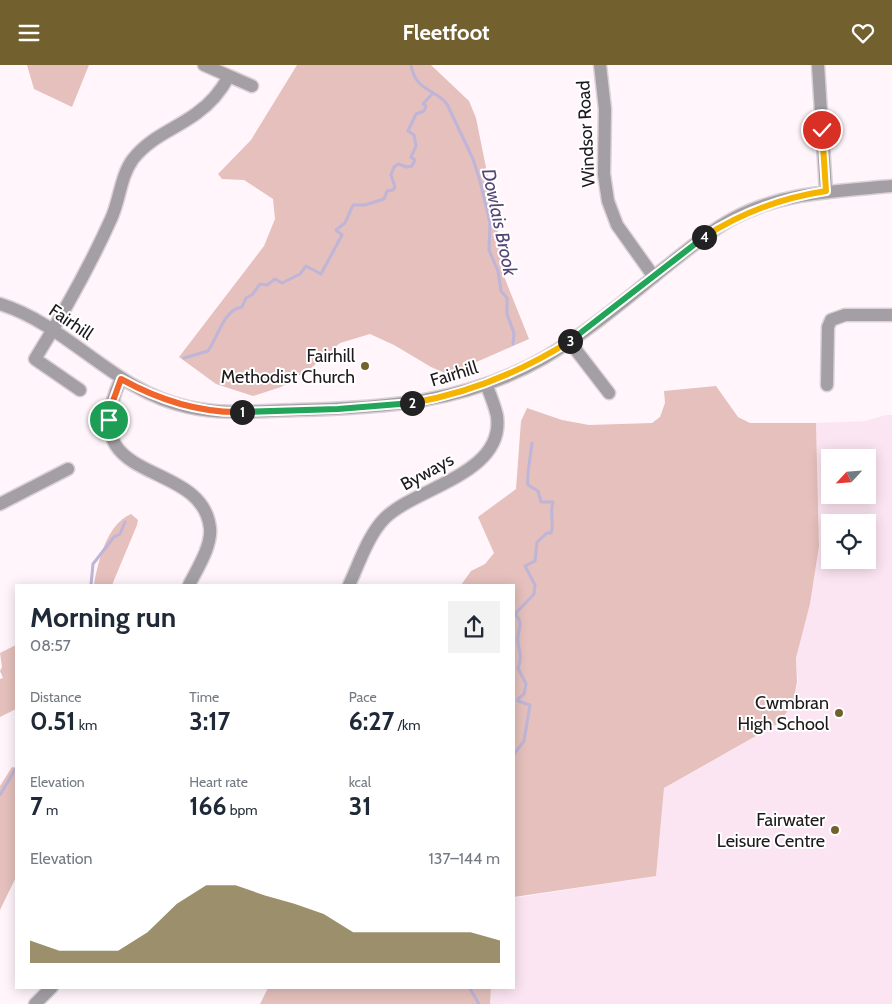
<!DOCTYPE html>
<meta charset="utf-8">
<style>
:root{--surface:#fff;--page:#f2f2f3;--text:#1f2937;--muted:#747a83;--accent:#72612f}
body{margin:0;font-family:Cabin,sans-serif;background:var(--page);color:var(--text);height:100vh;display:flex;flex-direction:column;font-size:19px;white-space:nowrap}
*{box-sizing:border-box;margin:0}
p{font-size:16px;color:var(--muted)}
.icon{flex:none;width:28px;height:28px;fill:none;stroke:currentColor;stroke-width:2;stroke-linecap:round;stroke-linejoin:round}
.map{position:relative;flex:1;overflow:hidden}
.drawer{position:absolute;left:15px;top:519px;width:500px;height:405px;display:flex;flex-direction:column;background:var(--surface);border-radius:0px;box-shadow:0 2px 12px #0003}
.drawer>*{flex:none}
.needle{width:32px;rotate:244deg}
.tools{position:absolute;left:821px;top:384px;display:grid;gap:10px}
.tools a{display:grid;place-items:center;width:55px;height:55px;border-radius:0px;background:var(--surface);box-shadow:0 2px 12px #0003;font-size:25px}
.pin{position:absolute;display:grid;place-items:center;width:42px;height:42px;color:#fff;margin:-21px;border:2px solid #fff;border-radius:50%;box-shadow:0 1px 5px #0007}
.km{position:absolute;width:25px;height:25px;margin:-12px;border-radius:50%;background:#222;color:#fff;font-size:14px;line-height:25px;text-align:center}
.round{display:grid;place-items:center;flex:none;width:52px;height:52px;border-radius:0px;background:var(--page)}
.overview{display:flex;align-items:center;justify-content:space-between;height:85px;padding:0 15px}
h1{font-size:28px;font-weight:700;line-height:38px}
.metrics{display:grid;grid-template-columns:repeat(3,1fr);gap:8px;height:85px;padding:5px 15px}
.metrics div{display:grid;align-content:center}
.metrics b{font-size:25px;font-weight:700}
.metrics small{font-size:14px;font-weight:400}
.metrics p{font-size:14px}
.chart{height:140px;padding:10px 15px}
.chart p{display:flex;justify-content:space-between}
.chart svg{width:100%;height:90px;margin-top:5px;fill:var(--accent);opacity:.7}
header{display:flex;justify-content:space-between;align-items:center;height:65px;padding:0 15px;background:var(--accent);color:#fff;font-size:22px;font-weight:700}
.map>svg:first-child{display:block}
.built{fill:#fce5f2;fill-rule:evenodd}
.green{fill:#e5c0bc}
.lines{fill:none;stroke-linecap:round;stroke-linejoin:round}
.stream{stroke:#beb5d8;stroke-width:3}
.minor-casing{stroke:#dbd2d7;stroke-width:15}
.minor{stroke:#a39fa4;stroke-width:12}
.split-1-casing{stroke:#fff;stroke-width:10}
.split-2-casing{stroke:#fff;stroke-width:10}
.split-3-casing{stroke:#fff;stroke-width:10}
.split-4-casing{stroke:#fff;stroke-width:10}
.split-5-casing{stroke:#fff;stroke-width:10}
.split-1{stroke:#f0652b;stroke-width:6}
.split-2{stroke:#22a559;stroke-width:6}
.split-3{stroke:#f5b400;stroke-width:6}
.split-4{stroke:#22a559;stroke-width:6}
.split-5{stroke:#f5b400;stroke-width:6}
.poi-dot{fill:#72612f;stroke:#fff;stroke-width:2}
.labels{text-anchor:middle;stroke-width:4;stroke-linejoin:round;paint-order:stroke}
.street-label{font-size:18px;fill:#1e191c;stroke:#fff}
.poi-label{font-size:18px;fill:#1e191c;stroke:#fff;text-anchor:end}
.water-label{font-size:19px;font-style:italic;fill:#544676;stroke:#fff}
</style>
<header><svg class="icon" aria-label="menu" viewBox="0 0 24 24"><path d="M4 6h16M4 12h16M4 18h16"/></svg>Fleetfoot<svg class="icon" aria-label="heart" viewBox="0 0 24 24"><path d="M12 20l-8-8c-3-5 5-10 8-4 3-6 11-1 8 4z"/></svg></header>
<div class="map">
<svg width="892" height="939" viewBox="0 0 892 939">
<rect width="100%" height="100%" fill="#fff5fb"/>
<path class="built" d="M886,350H892V939H490L491,923L514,922V833L656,811L664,723L780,658L793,639L798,617L796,593L810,539L819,481L816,358L865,356ZM830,392H868V430H830ZM830,458H868V495H830Z"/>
<path class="green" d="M27,0H89L72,42L34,24Z
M297,0H431L469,36L476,53L494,142L505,214L529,274L456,306L445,308L431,302L394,280L370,269L340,278L311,303L281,322L253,331L216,319L179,292L264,181L275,154L273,134L244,115L222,114L218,109L251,75Z
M716,321L738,352L750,358H816L819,481L810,539L796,593L797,617L793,639L779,658L664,723L656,811L514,832V520H461L471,506L485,499L494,488L478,452L516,424L521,356L527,343L562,355L589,360L652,358L660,352L665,338L664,326Z
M131,449L138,455L137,460L112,520H94C98,496 107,459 131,449Z
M16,580V644L0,652V614L3,613L0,606L2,602L0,588Z
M12,702L16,703V812L0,845V721Z
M268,923H491L490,939H260Z"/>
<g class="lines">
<path class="stream" d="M411,0C416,27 434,23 447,39L473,94L480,116L490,158L489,185L498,206L501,226L507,233V249L514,268L513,279
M184,293L208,286C218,272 224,244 242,242L246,233L252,230L260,219L267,220L275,214L282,218L300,209L306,201L321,209L342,170L336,165L345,158L353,140H365L384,134L387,126L393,125L395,122L391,110L394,102L398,99L407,102L412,101L415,95L411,92L416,81L414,70L408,66L416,49L424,46L426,41L423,39L432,29
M91,520L93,499L114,472L120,469L125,457
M514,689L524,676L530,640L518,636V634L524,629L526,619L518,603C523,589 519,589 518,576C517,564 525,559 515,549L534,529L535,520L525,501L535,496L537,477L547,468H551C555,460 549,450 553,437H541L538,426L528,420C526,414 531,388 532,378
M0,730L16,703
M469,922L479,939"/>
<g class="minor-casing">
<path id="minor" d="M600,0L605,44L604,109L608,136L617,160L654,212
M818,0L826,126
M229,11L252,21
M0,239C70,261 115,327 188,342C224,350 260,346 296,345C384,343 465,338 544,293C586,268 624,236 662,205C685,187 708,167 734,153C783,127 838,126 892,121
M569,276L609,328
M121,314C70,424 202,391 210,463C212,481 197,504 189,520
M827,320L828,262L831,255L845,250H892
M80,325L35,294C63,249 89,203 111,154C120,135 120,112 133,94C151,71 176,64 197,48C211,38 221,26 229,11L204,0
M0,439L68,404
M349,520C359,499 368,470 385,453C417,422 505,409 497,351C495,341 490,329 486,319
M35,939L52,922"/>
</g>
<use href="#minor" class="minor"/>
</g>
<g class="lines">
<g class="split-1-casing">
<path id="split-1" d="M109,355V347L121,314C159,335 199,348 242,347"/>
</g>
<g class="split-2-casing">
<path id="split-2" d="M242,347L338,344L412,338"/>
</g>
<g class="split-3-casing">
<path id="split-3" d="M412,338C469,328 521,307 570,276"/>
</g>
<g class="split-4-casing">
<path id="split-4" d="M570,276L704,172"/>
</g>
<g class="split-5-casing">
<path id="split-5" d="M704,172C742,147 781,133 826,126L822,65"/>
</g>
<use href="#split-1" class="split-1"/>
<use href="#split-2" class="split-2"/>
<use href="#split-3" class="split-3"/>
<use href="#split-4" class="split-4"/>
<use href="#split-5" class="split-5"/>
</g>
<g class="poi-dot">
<circle cx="365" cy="301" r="5"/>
<circle cx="839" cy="648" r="5"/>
<circle cx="835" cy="765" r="5"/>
</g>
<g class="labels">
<g class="street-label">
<text transform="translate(586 69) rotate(-93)" y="6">Windsor Road</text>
<text transform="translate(71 257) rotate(34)" y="6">Fairhill</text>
<text transform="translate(454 309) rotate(-17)" y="6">Fairhill</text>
<text transform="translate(427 407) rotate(-29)" y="6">Byways</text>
</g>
<g class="poi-label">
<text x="355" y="297">Fairhill<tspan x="355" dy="21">Methodist Church</tspan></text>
<text x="829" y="644">Cwmbran<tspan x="829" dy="21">High School</tspan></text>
<text x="825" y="761">Fairwater<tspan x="825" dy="21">Leisure Centre</tspan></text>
</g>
<g class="water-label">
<text transform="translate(500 157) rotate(78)" y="7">Dowlais Brook</text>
</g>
</g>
</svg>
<div class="tools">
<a><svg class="needle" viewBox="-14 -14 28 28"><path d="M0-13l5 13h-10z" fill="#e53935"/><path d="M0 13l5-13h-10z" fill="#747a83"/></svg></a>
<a><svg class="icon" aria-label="locate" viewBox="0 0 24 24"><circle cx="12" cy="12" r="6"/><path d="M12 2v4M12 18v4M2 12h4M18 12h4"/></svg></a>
</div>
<div class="pin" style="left:109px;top:355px;background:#1e9e55"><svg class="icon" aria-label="arrive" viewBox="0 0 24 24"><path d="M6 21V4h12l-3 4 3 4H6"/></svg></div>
<div class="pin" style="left:822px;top:65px;background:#d93025"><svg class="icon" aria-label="check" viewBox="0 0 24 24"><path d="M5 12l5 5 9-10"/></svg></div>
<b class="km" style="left:242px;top:347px">1</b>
<b class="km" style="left:412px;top:338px">2</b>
<b class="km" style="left:570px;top:276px">3</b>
<b class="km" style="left:704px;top:172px">4</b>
<section class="drawer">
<div class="overview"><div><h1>Morning run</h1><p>08:57</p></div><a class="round"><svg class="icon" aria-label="share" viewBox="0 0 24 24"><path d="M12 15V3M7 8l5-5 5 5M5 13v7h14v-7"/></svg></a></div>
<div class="metrics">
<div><p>Distance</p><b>0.51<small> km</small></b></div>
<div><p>Time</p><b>3:17</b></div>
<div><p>Pace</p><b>6:27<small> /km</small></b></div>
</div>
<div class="metrics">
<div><p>Elevation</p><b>7<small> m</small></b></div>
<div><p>Heart rate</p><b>166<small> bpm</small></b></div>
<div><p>kcal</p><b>31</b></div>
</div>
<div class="chart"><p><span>Elevation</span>137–144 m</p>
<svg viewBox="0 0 160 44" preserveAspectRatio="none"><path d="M0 44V33L10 38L20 38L30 38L40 29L50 15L60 6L70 6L80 11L90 15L100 20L110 29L120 29L130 29L140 29L150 29L160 33V44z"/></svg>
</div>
</section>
</div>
